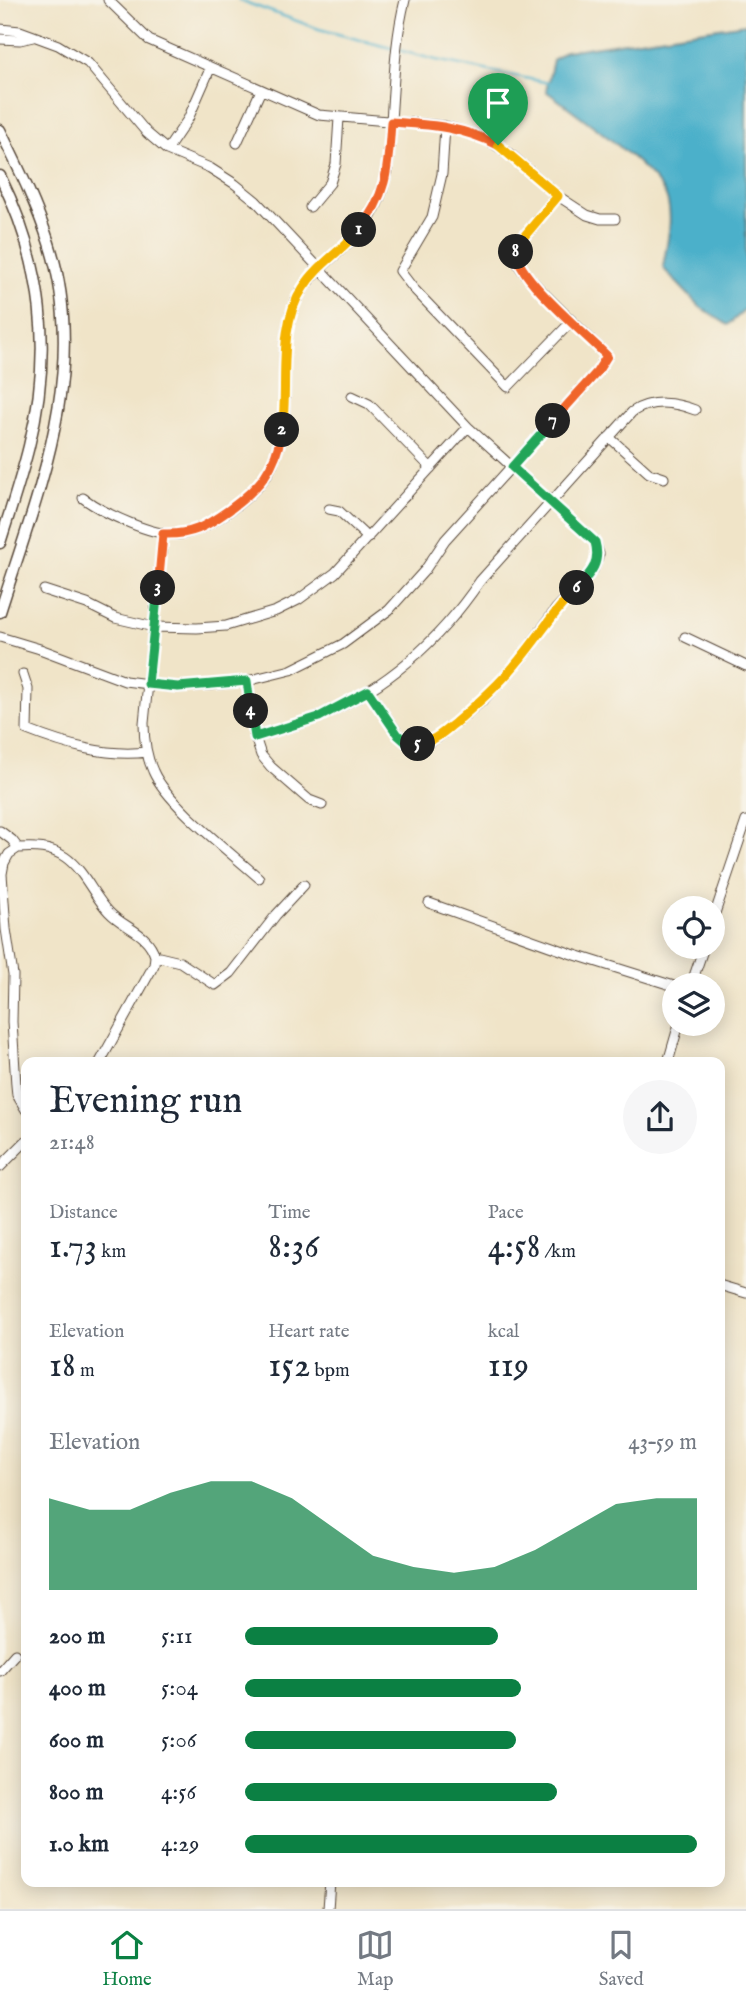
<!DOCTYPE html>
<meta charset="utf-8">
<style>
:root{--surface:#fff;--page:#f6f6f7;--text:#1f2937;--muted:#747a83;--line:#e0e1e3;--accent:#0b8043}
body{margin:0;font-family:"IM FELL English",serif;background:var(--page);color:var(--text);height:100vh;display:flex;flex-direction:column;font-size:26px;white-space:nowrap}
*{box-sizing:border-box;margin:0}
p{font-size:23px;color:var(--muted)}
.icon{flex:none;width:38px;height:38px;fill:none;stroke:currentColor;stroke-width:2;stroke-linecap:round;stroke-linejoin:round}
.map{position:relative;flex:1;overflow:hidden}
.details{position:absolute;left:21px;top:1057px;width:704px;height:830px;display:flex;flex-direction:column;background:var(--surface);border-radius:14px;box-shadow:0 4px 18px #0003}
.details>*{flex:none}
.fabs{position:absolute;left:662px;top:896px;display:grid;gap:14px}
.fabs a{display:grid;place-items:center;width:63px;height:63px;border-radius:50%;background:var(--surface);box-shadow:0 4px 18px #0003;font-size:35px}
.pin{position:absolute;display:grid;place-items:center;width:60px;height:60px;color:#fff;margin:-72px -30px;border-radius:50% 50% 50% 0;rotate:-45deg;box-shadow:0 0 7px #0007}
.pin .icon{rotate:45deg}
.km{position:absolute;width:35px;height:35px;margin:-18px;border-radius:50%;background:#222;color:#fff;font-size:19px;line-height:35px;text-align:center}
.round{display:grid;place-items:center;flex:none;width:74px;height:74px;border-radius:37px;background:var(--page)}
.overview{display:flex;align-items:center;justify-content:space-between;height:119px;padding:0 28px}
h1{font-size:38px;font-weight:600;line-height:52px}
.metrics{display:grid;grid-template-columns:repeat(3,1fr);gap:10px;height:119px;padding:7px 28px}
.metrics div{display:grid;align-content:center}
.metrics b{font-size:35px;font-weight:600}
.metrics small{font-size:19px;font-weight:400}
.metrics p{font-size:19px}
.chart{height:196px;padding:14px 28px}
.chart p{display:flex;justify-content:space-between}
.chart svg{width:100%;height:126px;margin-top:7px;fill:var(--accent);opacity:.7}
ul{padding:0 28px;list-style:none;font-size:23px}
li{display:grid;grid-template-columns:112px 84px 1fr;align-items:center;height:52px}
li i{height:18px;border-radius:9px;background:var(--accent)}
.tabs{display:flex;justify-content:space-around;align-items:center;height:98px;border-top:2px solid var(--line);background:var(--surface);font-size:19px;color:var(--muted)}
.tabs a{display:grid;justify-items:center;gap:4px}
.tabs .current{color:var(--accent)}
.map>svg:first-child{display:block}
.water{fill:#4bb0ca;stroke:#436d74;stroke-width:2}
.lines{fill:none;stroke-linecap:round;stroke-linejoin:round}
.stream{stroke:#4bb0ca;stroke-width:2.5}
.minor-casing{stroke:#564638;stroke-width:11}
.major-casing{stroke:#564638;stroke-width:13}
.minor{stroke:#fff;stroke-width:9}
.major{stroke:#fff;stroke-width:10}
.split-1-casing{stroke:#fff;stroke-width:14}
.split-2-casing{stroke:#fff;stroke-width:14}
.split-3-casing{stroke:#fff;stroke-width:14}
.split-4-casing{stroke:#fff;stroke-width:14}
.split-5-casing{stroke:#fff;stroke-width:14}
.split-6-casing{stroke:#fff;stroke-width:14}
.split-7-casing{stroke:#fff;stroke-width:14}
.split-8-casing{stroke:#fff;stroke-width:14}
.split-9-casing{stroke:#fff;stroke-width:14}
.split-1{stroke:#f0652b;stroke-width:9}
.split-2{stroke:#f5b400;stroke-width:9}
.split-3{stroke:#f0652b;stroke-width:9}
.split-4{stroke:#22a559;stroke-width:9}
.split-5{stroke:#22a559;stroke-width:9}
.split-6{stroke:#f5b400;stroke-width:9}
.split-7{stroke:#22a559;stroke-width:9}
.split-8{stroke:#f0652b;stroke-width:9}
.split-9{stroke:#f5b400;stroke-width:9}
</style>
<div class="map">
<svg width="746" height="1909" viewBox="0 0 746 1909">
<rect width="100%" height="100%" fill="#f7f3e8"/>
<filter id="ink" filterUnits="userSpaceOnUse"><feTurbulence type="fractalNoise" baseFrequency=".0143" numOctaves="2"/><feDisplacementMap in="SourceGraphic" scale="14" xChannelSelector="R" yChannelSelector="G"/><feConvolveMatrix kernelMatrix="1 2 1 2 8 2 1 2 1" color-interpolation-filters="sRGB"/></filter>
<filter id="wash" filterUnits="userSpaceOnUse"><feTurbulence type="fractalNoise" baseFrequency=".00686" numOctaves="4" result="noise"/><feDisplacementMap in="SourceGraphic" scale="28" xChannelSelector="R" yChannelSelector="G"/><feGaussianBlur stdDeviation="1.57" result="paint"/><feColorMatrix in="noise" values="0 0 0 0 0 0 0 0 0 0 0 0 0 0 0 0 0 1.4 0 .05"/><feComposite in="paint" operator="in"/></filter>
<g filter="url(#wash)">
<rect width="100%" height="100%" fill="#f0e4c8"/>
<path class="water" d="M746,24V309L728,325L700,307L663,268C666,246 674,221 667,199C659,171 572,110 546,91L553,60L566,51Z"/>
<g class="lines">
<path class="stream" d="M239,0L319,29L436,60L549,83"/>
</g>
</g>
<g filter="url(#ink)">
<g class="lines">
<g class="minor-casing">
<path id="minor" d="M108,0L149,40L319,115L445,126L483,137L510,154L558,196L587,215L600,219H615
M0,29L20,31L58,45L88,63L147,133L167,150L210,168L235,184L256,201L468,427L595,542L599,554L593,570L556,609L520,660L483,700L437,738L428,743L406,742L399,735L368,691
M0,39L20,40L33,37
M445,126L442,174L432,217L400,271L413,288L508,387L571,322
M237,143L261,90
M167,150L188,119L210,69
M310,207L330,183L336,164L339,118
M352,396L369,404L431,468
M609,437L649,473L664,478
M83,498C103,513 156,538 181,534C207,530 247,501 263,480C272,469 276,455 280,441C291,397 277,348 294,305C311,264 357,247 375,209C389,181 389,151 391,121C394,80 395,40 405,0
M329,509L339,511L368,538
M163,534L144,723C144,739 146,756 153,771C167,804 230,852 259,878
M44,590L87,604L115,618L154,627L197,628L226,626L276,611L298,600L335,573L468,427
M0,637L40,649L125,681L148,684L178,687L211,685L247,681L291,670L343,644L389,610L425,570L445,540L597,372L607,356C584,332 560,310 537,286C531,279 523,273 519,265C513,256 517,248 522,239L558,196
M685,637L746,666
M23,674L28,689L27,730C65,745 106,757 147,752
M247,681L255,737L261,755L271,767L309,800L322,805
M255,737C277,730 300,725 322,715C387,687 440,640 480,581L632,412C651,399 675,402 695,410
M0,831L12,840L18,848C35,847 50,847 65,857C84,870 93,895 109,912C125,929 148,932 155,956L180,962L215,985L231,973L276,915L304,885
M18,848L9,854L4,863L2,874L6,929L13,975L12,1022L16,1085L17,1095L26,1110
M429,903L572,954L674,986
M712,922L746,821
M691,985L704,947
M100,1062L154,965L155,956
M668,1062L679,1024
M0,1167L26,1141
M719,1285L746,1293
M0,1671L15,1654
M328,1909L330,1881"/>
</g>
<g class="major-casing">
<path id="major" d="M0,130C18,167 36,203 49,243C90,370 38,492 0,612
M0,176C43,263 53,351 29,446C21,479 10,511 0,543"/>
</g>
<use href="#minor" class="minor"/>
<use href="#major" class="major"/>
</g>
</g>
<g class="lines" filter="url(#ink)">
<g class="split-1-casing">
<path id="split-1" d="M359,230C388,194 388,167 391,122C431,125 460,126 498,145"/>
</g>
<g class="split-2-casing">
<path id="split-2" d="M282,430C289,385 276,328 303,288C317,265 342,251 359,230"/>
</g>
<g class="split-3-casing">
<path id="split-3" d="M158,588L163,534C192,535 205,527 229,510C259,488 276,469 282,430"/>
</g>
<g class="split-4-casing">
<path id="split-4" d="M158,588L148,684L178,687L247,681L251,711"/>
</g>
<g class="split-5-casing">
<path id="split-5" d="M251,711L255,737L319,717L368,691L398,735L406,742L418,744"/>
</g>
<g class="split-6-casing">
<path id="split-6" d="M418,744C434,742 443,732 455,723C478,703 501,683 520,659C540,635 555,610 577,588"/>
</g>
<g class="split-7-casing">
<path id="split-7" d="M553,421L512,467L595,542C601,563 591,573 577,588"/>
</g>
<g class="split-8-casing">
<path id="split-8" d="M516,252C516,277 588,336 607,356L597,372L553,421"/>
</g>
<g class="split-9-casing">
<path id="split-9" d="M498,145L558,196L522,239L516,252"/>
</g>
<use href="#split-1" class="split-1"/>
<use href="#split-2" class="split-2"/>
<use href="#split-3" class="split-3"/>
<use href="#split-4" class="split-4"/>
<use href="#split-5" class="split-5"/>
<use href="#split-6" class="split-6"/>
<use href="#split-7" class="split-7"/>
<use href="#split-8" class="split-8"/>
<use href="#split-9" class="split-9"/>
</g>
</svg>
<div class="fabs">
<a><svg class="icon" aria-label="locate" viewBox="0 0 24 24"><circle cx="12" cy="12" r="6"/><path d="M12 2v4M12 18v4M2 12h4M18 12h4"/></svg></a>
<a><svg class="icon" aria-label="layers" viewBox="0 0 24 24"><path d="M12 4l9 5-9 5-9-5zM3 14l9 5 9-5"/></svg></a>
</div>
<div class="pin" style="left:498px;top:145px;background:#1e9e55"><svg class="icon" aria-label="arrive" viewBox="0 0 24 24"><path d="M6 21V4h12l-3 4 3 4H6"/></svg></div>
<b class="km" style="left:359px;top:230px">1</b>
<b class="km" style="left:282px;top:430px">2</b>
<b class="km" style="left:158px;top:588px">3</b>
<b class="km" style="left:251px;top:711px">4</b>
<b class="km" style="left:418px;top:744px">5</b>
<b class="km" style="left:577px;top:588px">6</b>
<b class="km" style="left:553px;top:421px">7</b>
<b class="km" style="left:516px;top:252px">8</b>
<section class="details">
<div class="overview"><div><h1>Evening run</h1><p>21:48</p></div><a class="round"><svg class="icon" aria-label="share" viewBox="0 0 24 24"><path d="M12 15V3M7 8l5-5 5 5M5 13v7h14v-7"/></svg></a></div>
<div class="metrics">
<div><p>Distance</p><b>1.73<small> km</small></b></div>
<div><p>Time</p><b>8:36</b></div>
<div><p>Pace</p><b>4:58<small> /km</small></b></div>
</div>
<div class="metrics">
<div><p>Elevation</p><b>18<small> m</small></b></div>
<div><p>Heart rate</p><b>152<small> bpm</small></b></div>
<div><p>kcal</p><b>119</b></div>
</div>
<div class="chart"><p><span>Elevation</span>43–59 m</p>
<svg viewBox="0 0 160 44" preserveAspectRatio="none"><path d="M0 44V12L10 16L20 16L30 10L40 6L50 6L60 12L70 22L80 32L90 36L100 38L110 36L120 30L130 22L140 14L150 12L160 12V44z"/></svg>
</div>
<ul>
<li><b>200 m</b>5:11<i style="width:56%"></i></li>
<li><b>400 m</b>5:04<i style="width:61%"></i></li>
<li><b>600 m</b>5:06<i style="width:60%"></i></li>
<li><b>800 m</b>4:56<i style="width:69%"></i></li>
<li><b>1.0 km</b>4:29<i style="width:100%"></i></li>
</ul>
</section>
</div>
<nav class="tabs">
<a class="current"><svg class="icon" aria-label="home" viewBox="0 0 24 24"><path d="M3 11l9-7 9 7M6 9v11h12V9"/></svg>Home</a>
<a><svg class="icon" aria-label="map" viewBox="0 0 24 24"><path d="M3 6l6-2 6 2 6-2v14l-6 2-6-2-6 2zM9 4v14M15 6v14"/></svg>Map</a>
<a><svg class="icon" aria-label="saved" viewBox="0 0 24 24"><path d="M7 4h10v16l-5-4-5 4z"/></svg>Saved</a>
</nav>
